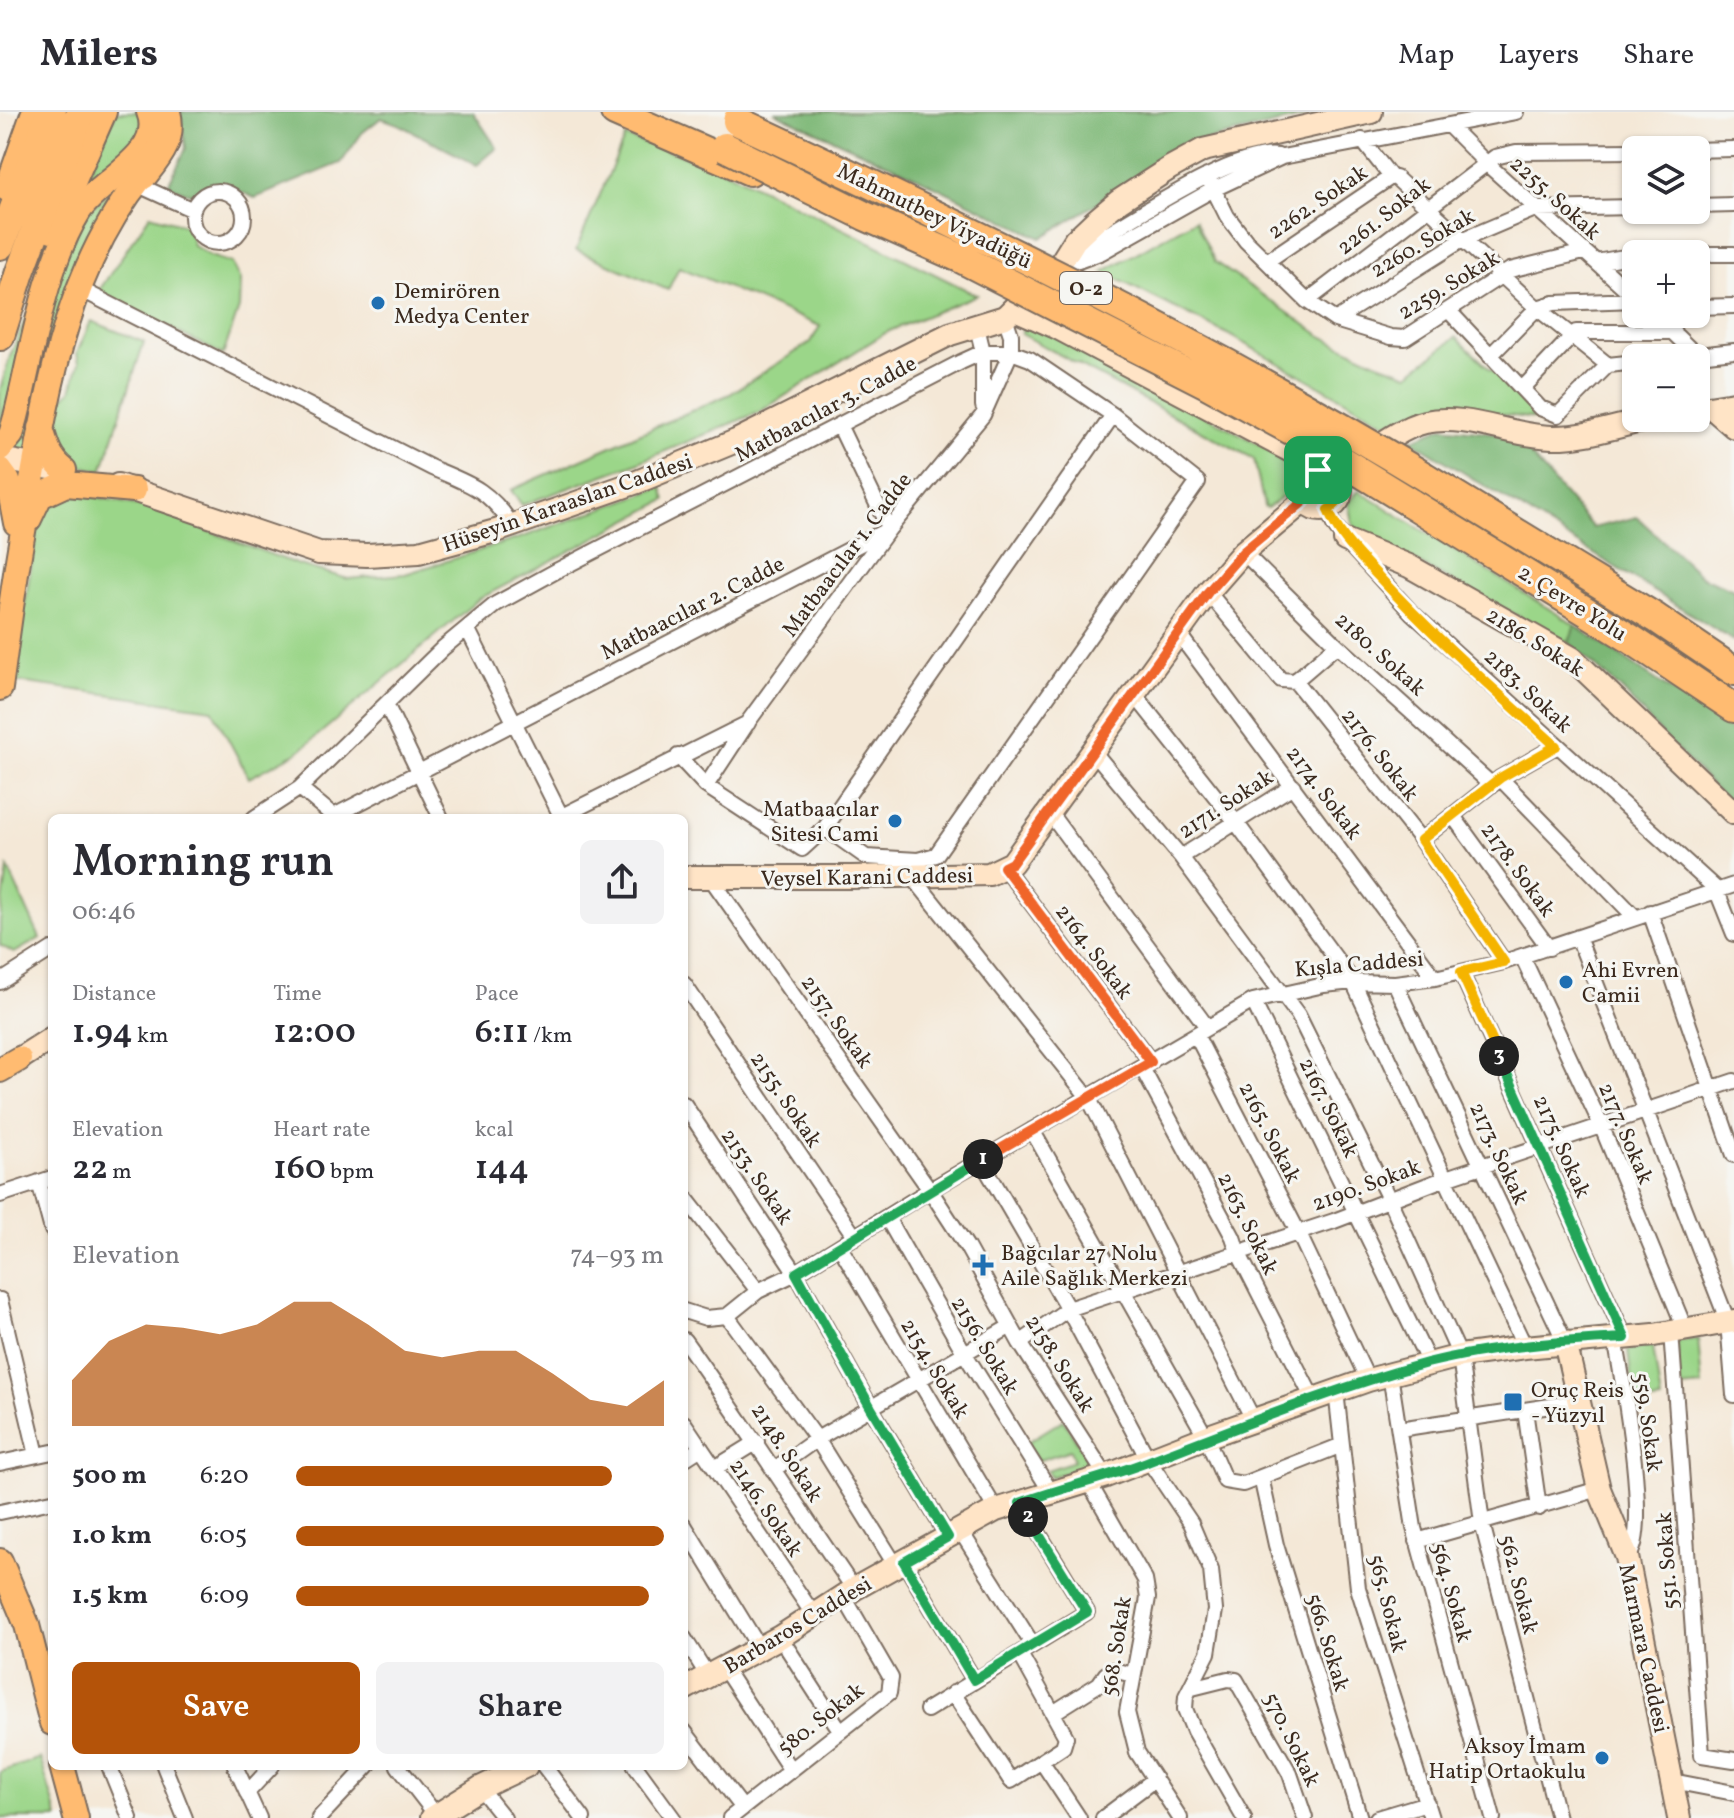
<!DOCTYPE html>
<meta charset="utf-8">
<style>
:root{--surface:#fff;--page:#f2f2f3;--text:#2b2b33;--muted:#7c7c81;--line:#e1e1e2;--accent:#b45309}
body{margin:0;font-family:Vollkorn,serif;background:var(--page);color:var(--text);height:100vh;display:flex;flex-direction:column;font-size:30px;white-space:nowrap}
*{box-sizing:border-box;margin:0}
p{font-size:26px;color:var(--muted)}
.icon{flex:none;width:44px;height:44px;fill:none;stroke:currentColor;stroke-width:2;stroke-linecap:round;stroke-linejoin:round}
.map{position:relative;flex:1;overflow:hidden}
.side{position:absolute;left:48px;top:702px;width:640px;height:956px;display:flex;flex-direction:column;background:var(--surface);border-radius:12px;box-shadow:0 2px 6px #0004}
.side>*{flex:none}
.buttons{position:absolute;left:1622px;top:24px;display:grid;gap:16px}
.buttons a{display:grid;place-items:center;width:88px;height:88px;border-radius:12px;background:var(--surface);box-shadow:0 2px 6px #0004;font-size:40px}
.pin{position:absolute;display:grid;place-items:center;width:68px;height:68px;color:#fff;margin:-34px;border-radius:16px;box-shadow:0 4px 12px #0006}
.km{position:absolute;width:40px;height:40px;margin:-20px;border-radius:50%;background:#222;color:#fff;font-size:22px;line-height:40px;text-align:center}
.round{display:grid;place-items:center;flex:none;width:84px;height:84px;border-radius:12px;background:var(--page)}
.overview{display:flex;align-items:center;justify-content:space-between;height:136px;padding:0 24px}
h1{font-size:44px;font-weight:600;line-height:60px}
.stats{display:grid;grid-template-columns:repeat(3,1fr);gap:12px;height:136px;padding:8px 24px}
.stats div{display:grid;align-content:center}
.stats b{font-size:34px;font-weight:600}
.stats small{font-size:22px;font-weight:400}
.stats p{font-size:22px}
.chart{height:224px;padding:16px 24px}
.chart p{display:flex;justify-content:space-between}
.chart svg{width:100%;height:144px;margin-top:8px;fill:var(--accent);opacity:.7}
.cta{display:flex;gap:16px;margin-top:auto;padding:16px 24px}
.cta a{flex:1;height:92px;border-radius:12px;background:var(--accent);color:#fff;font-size:32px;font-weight:600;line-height:92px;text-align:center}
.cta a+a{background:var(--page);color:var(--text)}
ul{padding:0 24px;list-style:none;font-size:26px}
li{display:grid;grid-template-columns:128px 96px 1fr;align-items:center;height:60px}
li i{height:20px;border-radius:10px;background:var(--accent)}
header{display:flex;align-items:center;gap:48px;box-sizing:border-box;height:112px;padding:0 40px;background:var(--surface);border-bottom:2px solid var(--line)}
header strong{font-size:38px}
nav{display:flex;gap:44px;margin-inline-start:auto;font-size:28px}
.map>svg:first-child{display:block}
.green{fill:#9bd689;stroke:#6b8054;stroke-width:2}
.forest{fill:#7cb775;stroke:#5c704a;stroke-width:2}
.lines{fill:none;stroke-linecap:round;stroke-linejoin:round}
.minor-casing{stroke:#7c6c5f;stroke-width:18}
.secondary-casing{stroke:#7c6c5f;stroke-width:26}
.primary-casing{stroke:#7c6c5f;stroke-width:28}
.trunk-casing{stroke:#7c6c5f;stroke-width:28}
.motorway-casing{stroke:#7c6c5f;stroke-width:32}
.minor{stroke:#fff;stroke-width:14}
.secondary{stroke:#ffe4c6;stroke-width:22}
.primary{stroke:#ffbb71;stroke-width:24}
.trunk{stroke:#ffbb71;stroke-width:24}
.motorway{stroke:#ffbb71;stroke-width:28}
.motorway-bridge-casing{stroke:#7c6c5f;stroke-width:32;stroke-linecap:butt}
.motorway-bridge{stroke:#ffbb71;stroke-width:28}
.split-1-casing{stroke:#fff;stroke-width:16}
.split-2-casing{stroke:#fff;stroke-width:16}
.split-3-casing{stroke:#fff;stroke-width:16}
.split-4-casing{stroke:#fff;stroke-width:16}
.split-1{stroke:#f0652b;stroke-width:10}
.split-2{stroke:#22a559;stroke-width:10}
.split-3{stroke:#22a559;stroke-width:10}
.split-4{stroke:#f5b400;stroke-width:10}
.poi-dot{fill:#1f6fb2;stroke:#f6f6f2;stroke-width:3}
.labels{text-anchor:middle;stroke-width:6;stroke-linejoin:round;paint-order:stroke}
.shield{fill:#f6f6f2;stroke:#73675e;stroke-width:2}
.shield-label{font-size:20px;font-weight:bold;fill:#3b2a1e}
.street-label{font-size:22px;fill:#3b2a1e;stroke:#f6f6f2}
.poi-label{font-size:22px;fill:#3b2a1e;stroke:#f6f6f2;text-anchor:start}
</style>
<header>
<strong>Milers</strong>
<nav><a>Map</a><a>Layers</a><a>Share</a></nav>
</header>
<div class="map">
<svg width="1734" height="1706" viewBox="0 0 1734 1706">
<rect width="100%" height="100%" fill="#f6f6f2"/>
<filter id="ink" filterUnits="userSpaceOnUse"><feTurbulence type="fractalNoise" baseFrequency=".0125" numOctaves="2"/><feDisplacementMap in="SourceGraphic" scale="16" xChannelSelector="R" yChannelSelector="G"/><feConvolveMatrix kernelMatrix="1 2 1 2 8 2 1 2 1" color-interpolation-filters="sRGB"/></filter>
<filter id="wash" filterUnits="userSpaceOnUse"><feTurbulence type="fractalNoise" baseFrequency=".006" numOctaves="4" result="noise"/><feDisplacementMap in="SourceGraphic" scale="32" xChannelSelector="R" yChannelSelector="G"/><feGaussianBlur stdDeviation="1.8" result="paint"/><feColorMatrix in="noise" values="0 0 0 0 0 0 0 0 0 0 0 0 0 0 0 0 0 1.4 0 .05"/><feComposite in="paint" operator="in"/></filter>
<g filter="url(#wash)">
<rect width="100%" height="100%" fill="#f4e8d7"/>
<path class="green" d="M116,0H136L142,5V26L77,86Z
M625,25L714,53L977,183L887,220L759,300L634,352L522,393L511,378L730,282L811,230L820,214L679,155L668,178L576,138Z
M117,74L101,105L25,346L9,341L61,153L85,101Z
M150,103L188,114L193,133L210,144L232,151L240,168L239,196L223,243L98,180Z
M1195,108L1215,150L1323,225L1376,250L1409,262L1456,225L1544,308L1468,298L1415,301L1388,312L1227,222L1103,160Z
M36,181L0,330V278L10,244Z
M1027,208L1296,352C1298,374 1285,385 1267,396L1264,394L1254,347L1021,222Z
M91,209L144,230L102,359L60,349L53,328L61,287L71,279L79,251L77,241Z
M662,375L666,388L479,487L298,640L249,666L212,597L12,569L41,395L72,380L146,395L296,452L348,467L405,462L523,425Z
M1359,379L1575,513L1569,531L1357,419L1352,410L1348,390Z
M8,756L40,826L14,841L0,833V809Z
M1698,1227L1702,1274L1680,1276L1677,1229Z
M1653,1234L1661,1289L1634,1292L1628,1238Z
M1063,1308L1092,1353L1050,1365L1047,1358L1074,1349L1070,1338L1037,1349L1026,1331Z
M40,1646L58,1706H0V1660Z"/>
<path class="forest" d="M180,0H473L497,36L477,53L398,12L381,6L362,21L341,51L255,86C233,75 218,76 196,84L168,73L186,36Z
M774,0H1326L1194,31L1041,126L912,63Z
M1442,315L1513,323L1593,416L1637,405L1702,465L1734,478V529L1411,328Z
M1575,513L1734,621V697L1654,614L1623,579L1569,531Z"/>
</g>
<g filter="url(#ink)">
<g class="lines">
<g class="minor-casing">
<path id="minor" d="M1449,14L1486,51L1636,186
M1362,28L1391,65L1396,66L1537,196L1608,253
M1689,38L1734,37
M1207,64L1227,104L1246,129L1307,189L1335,208L1391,225L1405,226L1510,158L1584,140
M136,72L193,98
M192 105a26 26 0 1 1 52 0a26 26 0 1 1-52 0Z
M1696,94L1734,93
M1696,142H1734
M1070,147L1084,135C1126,112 1234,37 1278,44
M1267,149L1391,65
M1596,150L1636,143
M1057,157L1102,140L1214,77L1282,45L1516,0
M78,176L432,356C470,372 488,377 512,413
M1307,189L1495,45L1516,40L1636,39
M1696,195L1734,194
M1449,199L1540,296L1558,303L1608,253L1636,250
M1654,202L1696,243
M1335,208L1462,128L1535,97L1636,95
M977,215L983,240V294
M1490,244L1537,196L1554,191L1636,188
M1671,246L1734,239
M1523,276L1576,220H1674
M1328,398L1334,413L1345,428L1411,500L1716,777L1734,822
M1243,440L1337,533L1492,673
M1208,480L1281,568L1295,569L1421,728L1504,850
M467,516L561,704
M1178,521L1435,866
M1295,569L1337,533
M1134,582L1235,709L1353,870L1525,1235
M386,592L441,706
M1093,639L1181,745L1298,903L1389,1087L1460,1244L1482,1411L1558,1706
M678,644L706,674L748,610L889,417L983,303L1011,240V223L1005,205
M1500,666L1635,805
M706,674L802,737L825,716
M300,676L336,706
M1049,700L1207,915
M334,704L889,417L840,315
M1453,704L1549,836
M254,706L300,676L443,536L496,492L558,458L961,250L983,240H1011L1030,247L1113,303L1198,370L936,743L918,748L866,745L825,716L1113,303
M558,706L748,611
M1421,728L1500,666L1556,634
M1181,745L1293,674
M1004,755L1151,950
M912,764L1088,985L1254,1309
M710,765L930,1078L967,1135L1020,1231L1106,1364
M1650,800L1734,1043
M1578,825L1728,1210L1734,1283
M1522,844L1601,1013L1685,1217
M1461,860L1625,1226
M0,870L52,837
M1395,871L1565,1230
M684,872L855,1125
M1253,889L1429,1251
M1196,923L1298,1120L1368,1268
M1142,956L1233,1125L1238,1140L1313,1287
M684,992L796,1161L871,1296L948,1425
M1032,1018L1206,1325L1225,1369L1243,1372L1342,1333
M981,1048L1068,1197L1149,1349L1191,1411L1211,1458L1215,1498L1208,1541L1186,1584L1185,1597L1194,1619L1244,1706
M39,1070L52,1118
M0,1083L52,1066
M684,1084L758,1179
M887,1106L965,1242L1051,1380
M840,1135L996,1398
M0,1188L37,1343
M684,1199L706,1206L727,1204L817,1327L896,1454
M727,1204L758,1179L796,1161L930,1078L1253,889L1324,873L1353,870L1395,871L1435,866L1504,850L1734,773
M1671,1220L1702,1643L1734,1648
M1615,1226C1621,1260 1653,1427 1627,1445
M684,1228C743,1310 797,1394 854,1477
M1020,1231L1068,1197L1334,1109L1446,1066L1734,969
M1390,1262L1414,1416L1493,1706
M1336,1279L1358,1476L1431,1706
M1525,1298L1539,1396
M684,1311L813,1502
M1399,1317L1577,1290
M684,1347L701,1336
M0,1351L52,1340
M715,1356L757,1330
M773,1358L817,1327L1011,1214
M1261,1365L1276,1433L1360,1706
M1088,1369L1145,1468L1148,1486L1127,1600L1137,1640L1180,1706
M0,1400L52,1389
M684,1413L760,1537
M960,1418L1033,1533
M1417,1429L1599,1377
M904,1450L974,1568
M780,1525L840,1618
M684,1526L708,1564
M724,1556L790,1657
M1192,1576L1228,1567L1236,1568L1290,1662L1305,1706
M953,1581L1011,1669L1063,1635L1066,1625L1020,1542
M927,1598L1087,1500L1020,1391
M1053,1601L1099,1572L1106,1562L1113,1558L1133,1563
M684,1619L742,1695
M1042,1650L1079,1706
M109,1654L130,1706
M164,1654L185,1706
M235,1654L259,1706
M398,1654L436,1703
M544,1654L583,1706
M635,1654L673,1706
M1672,1669L1734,1681
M480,1676L504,1706
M247,1681L272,1654
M319,1706L368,1654
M730,1706L889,1581L891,1566L844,1485
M1103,1706L1155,1667
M1377,1706L1427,1691"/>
</g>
<g class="secondary-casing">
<path id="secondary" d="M1015,197L1056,215L1306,347L1318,358
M1711,295L1734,315
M1696,297L1734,291
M0,347L50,356
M1301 378a20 20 0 1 1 40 0a20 20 0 1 1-40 0Z
M1336,364C1361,348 1397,316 1425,310C1467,301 1510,324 1552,325C1585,326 1621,313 1654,306
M118,373L319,441L367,443L419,440L499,418L637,370L736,329L950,222L1005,205L1039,171L1057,157L1075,128L1095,109L1119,89L1170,56L1203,38L1371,0
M1345,428L1409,454L1572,546L1734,701
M684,765H851L989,762L1012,751L1208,480L1243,440L1304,389
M19,947L52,926
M1565,1230L1599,1377L1627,1445L1679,1706
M684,1577L780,1525L854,1477L996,1398L1106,1364L1206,1325L1368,1268L1460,1244L1525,1235L1654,1223L1734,1209
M432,1706L480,1676L526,1654"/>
</g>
<g class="primary-casing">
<path id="primary" d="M41,316C46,334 50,347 64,358
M0,358L8,369L16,411
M29,407L40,384L66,372L134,378
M0,576C7,525 13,475 22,425C45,300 60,165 143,63
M0,958L19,947
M0,1449L27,1513L52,1611
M62,1654L76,1706"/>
</g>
<g class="trunk-casing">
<path id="trunk" d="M7,77L34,0
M52,118L104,0
M0,336L11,323L16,305C32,241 44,155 79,99C98,68 166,42 149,0"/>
</g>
<g class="motorway-casing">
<path id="motorway" d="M615,0L750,59
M143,63C159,43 173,27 166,0
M0,133L51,0
M0,224L20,160L80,0
M1425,365L1656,506L1734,559
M1409,390L1631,527L1734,596"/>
</g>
<use href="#minor" class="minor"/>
<use href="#secondary" class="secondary"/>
<use href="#primary" class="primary"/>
<use href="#trunk" class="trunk"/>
<use href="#motorway" class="motorway"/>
<g class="motorway-bridge-casing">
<path id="motorway-bridge" d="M737,9C971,118 1203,230 1425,365
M725,35L865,104L960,146L1205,271L1298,322L1409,390"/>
</g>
<use href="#motorway-bridge" class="motorway-bridge"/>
</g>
</g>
<g class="lines" filter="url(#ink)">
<g class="split-1-casing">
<path id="split-1" d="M983,1047L1151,950L1004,755L1012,751L1017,744L1208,480L1243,440L1304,389C1298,374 1303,362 1318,358"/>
</g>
<g class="split-2-casing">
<path id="split-2" d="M983,1047L796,1161L871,1296L948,1425L904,1450L974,1568L1087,1500L1028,1405"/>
</g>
<g class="split-3-casing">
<path id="split-3" d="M1028,1405L1020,1391C1062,1376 1105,1366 1147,1350C1239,1315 1331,1277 1427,1251C1490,1235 1559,1229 1625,1226L1499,944"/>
</g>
<g class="split-4-casing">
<path id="split-4" d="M1318,358C1343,358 1350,386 1328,398C1339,425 1360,444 1379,465C1434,525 1496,579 1556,634L1500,666L1421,728L1504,850L1461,860L1499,944"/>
</g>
<use href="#split-1" class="split-1"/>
<use href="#split-2" class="split-2"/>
<use href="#split-3" class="split-3"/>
<use href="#split-4" class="split-4"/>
</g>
<g class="poi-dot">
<circle cx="378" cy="191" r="8"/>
<circle cx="895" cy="709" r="8"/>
<circle cx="1566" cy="870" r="8"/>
<path d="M979 1141h8v8h8v8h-8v8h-8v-8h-8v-8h8z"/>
<rect x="1503" y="1280" width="20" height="20" rx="4"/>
<circle cx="1602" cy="1646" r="8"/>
</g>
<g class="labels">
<rect class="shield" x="1060" y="160" width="52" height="32" rx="6"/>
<g class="shield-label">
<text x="1086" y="183">O-2</text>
</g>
<g class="street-label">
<text transform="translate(1556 85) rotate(42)" y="8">2255. Sokak</text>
<text transform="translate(1317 89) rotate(-34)" y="8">2262. Sokak</text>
<text transform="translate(935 103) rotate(26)" y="8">Mahmutbey Viyadüğü</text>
<text transform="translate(1383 103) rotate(-38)" y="8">2261. Sokak</text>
<text transform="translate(1422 130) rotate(-30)" y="8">2260. Sokak</text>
<text transform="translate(1448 172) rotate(-31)" y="8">2259. Sokak</text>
<text transform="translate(825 296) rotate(-28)" y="8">Matbaacılar 3. Cadde</text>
<text transform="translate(567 390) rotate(-19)" y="8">Hüseyin Karaaslan Caddesi</text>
<text transform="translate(846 442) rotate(-53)" y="8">Matbaacılar 1. Cadde</text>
<text transform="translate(1573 490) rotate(32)" y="8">2. Çevre Yolu</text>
<text transform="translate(692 495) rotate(-27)" y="8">Matbaacılar 2. Cadde</text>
<text transform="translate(1536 529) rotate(32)" y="8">2186. Sokak</text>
<text transform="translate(1381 541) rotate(42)" y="8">2180. Sokak</text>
<text transform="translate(1529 578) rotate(43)" y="8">2183. Sokak</text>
<text transform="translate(1381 642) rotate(52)" y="8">2176. Sokak</text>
<text transform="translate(1325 680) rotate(53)" y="8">2174. Sokak</text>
<text transform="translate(1225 691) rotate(-33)" y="8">2171. Sokak</text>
<text transform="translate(1519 757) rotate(54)" y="8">2178. Sokak</text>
<text transform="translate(867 764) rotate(-1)" y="8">Veysel Karani Caddesi</text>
<text transform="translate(1095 839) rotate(53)" y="8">2164. Sokak</text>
<text transform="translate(1359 851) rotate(-5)" y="8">Kışla Caddesi</text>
<text transform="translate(838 909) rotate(55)" y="8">2157. Sokak</text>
<text transform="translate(787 987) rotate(56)" y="8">2155. Sokak</text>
<text transform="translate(1330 995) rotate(64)" y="8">2167. Sokak</text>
<text transform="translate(1271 1020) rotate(63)" y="8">2165. Sokak</text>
<text transform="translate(1627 1021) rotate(67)" y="8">2177. Sokak</text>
<text transform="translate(1563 1034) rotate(66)" y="8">2175. Sokak</text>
<text transform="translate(1500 1041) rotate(65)" y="8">2173. Sokak</text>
<text transform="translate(758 1064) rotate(56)" y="8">2153. Sokak</text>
<text transform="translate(1366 1072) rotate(-20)" y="8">2190. Sokak</text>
<text transform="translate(1249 1111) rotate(64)" y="8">2163. Sokak</text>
<text transform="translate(986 1233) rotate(59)" y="8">2156. Sokak</text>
<text transform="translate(1061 1251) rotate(58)" y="8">2158. Sokak</text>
<text transform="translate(936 1256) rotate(59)" y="8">2154. Sokak</text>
<text transform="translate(1649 1310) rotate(82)" y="8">559. Sokak</text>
<text transform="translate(788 1340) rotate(57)" y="8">2148. Sokak</text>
<text transform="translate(767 1395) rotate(56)" y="8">2146. Sokak</text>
<text transform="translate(1666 1449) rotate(-94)" y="8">551. Sokak</text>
<text transform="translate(1520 1472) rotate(76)" y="8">562. Sokak</text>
<text transform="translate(1453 1480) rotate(75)" y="8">564. Sokak</text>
<text transform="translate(1389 1491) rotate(76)" y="8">565. Sokak</text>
<text transform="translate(797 1512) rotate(-31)" y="8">Barbaros Caddesi</text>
<text transform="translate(1329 1530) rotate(73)" y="8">566. Sokak</text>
<text transform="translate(1115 1534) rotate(-81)" y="8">568. Sokak</text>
<text transform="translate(1645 1536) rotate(78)" y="8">Marmara Caddesi</text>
<text transform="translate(820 1606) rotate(-38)" y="8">580. Sokak</text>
<text transform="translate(1293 1627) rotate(64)" y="8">570. Sokak</text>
</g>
<g class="poi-label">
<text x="394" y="186">Demirören<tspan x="394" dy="25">Medya Center</tspan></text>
<text x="879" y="704" text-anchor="end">Matbaacılar<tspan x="879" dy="25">Sitesi Cami</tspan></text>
<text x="1582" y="865">Ahi Evren<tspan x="1582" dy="25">Camii</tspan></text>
<text x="1001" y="1148">Bağcılar 27 Nolu<tspan x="1001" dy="25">Aile Sağlık Merkezi</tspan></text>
<text x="1531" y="1285">Oruç Reis<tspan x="1531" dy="25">- Yüzyıl</tspan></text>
<text x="1586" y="1641" text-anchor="end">Aksoy İmam<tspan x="1586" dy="25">Hatip Ortaokulu</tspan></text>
</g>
</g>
</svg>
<div class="buttons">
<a><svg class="icon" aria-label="layers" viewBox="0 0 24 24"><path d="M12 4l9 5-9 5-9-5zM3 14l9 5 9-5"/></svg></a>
<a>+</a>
<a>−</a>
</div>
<div class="pin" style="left:1318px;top:358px;background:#1e9e55"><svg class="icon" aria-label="arrive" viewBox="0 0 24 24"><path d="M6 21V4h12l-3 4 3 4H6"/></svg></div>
<b class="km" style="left:983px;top:1047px">1</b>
<b class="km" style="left:1028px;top:1405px">2</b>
<b class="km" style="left:1499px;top:944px">3</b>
<section class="side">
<div class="overview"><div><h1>Morning run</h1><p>06:46</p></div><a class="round"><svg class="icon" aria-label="share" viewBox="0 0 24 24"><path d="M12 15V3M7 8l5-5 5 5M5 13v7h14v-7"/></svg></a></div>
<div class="stats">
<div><p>Distance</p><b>1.94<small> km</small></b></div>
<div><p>Time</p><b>12:00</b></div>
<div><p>Pace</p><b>6:11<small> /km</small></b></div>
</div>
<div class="stats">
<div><p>Elevation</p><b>22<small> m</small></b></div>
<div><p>Heart rate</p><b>160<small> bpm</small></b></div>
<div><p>kcal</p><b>144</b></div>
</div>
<div class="chart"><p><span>Elevation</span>74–93 m</p>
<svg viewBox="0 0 160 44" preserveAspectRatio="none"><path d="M0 44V30L10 18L20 13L30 14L40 16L50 13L60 6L70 6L80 13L90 21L100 23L110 21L120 21L130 28L140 36L150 38L160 30V44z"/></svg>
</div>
<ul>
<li><b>500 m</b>6:20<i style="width:86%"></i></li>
<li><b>1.0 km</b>6:05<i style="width:100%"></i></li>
<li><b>1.5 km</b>6:09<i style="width:96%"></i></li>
</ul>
<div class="cta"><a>Save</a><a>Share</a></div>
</section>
</div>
